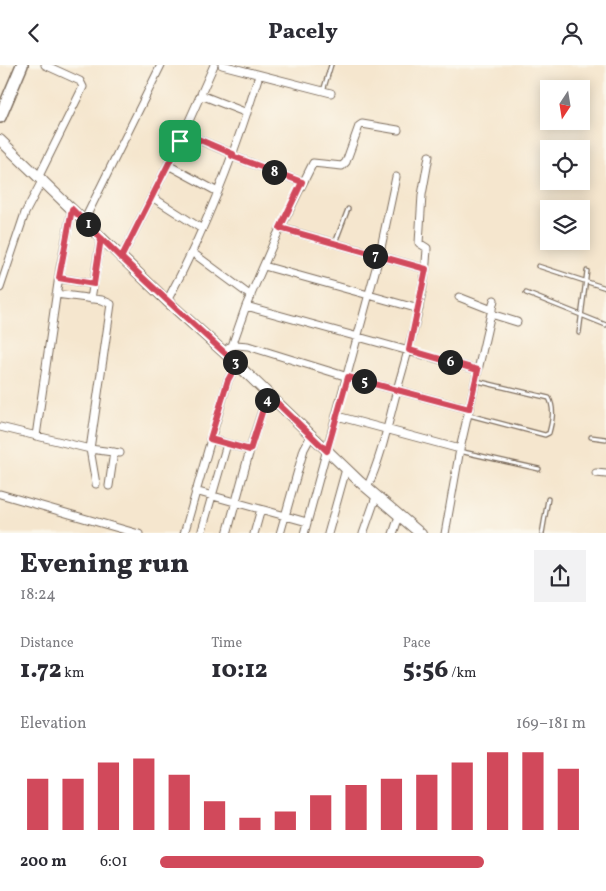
<!DOCTYPE html>
<meta charset="utf-8">
<style>
:root{--surface:#fff;--page:#f2f2f3;--text:#2b2b33;--muted:#7c7c81;--accent:#d1495b}
body{margin:0;font-family:Vollkorn,serif;background:var(--page);color:var(--text);height:100vh;display:flex;flex-direction:column;font-size:19px;white-space:nowrap}
*{box-sizing:border-box;margin:0}
p{font-size:16px;color:var(--muted)}
.icon{flex:none;width:28px;height:28px;fill:none;stroke:currentColor;stroke-width:2;stroke-linecap:round;stroke-linejoin:round}
.map{position:relative;height:468px;overflow:hidden}
.details{display:flex;flex-direction:column;background:var(--surface);flex:1}
.details>*{flex:none}
.needle{width:32px;rotate:192deg}
.fabs{position:absolute;left:540px;top:15px;display:grid;gap:10px}
.fabs a{display:grid;place-items:center;width:50px;height:50px;border-radius:0px;background:var(--surface);box-shadow:0 2px 12px #0003;font-size:25px}
.pin{position:absolute;display:grid;place-items:center;width:42px;height:42px;color:#fff;margin:-21px;border-radius:10px;box-shadow:0 2px 8px #0006}
.km{position:absolute;width:25px;height:25px;margin:-12px;border-radius:50%;background:#222;color:#fff;font-size:14px;line-height:25px;text-align:center}
.round{display:grid;place-items:center;flex:none;width:52px;height:52px;border-radius:0px;background:var(--page)}
.headline{display:flex;align-items:center;justify-content:space-between;height:85px;padding:0 20px}
h1{font-size:28px;font-weight:800;line-height:38px}
.figures{display:grid;grid-template-columns:repeat(3,1fr);gap:8px;height:85px;padding:5px 20px}
.figures div{display:grid;align-content:center}
.figures b{font-size:25px;font-weight:800}
.figures small{font-size:14px;font-weight:400}
.figures p{font-size:14px}
.chart{height:140px;padding:10px 20px}
.chart p{display:flex;justify-content:space-between}
.chart svg{width:100%;height:90px;margin-top:5px;stroke:var(--accent);stroke-width:6}
ul{padding:0 20px;list-style:none;font-size:16px}
li{display:grid;grid-template-columns:80px 60px 1fr;align-items:center;height:38px}
li i{height:12px;border-radius:6px;background:var(--accent)}
header{display:flex;justify-content:space-between;align-items:center;height:65px;padding:0 20px;background:var(--surface);font-size:22px;font-weight:800}
.map>svg:first-child{display:block}
.lines{fill:none;stroke-linecap:round;stroke-linejoin:round}
.lane-casing{stroke:#7c6c5c;stroke-width:5.5}
.street-casing{stroke:#7c6c5c;stroke-width:9}
.secondary-casing{stroke:#7c6c5c;stroke-width:12}
.primary-casing{stroke:#7c6c5c;stroke-width:14}
.lane{stroke:#fff;stroke-width:3}
.street{stroke:#fff;stroke-width:7}
.secondary{stroke:#fff;stroke-width:10}
.primary{stroke:#fff;stroke-width:11}
.route-casing{stroke:#fff;stroke-width:10}
.route{stroke:#d1495b;stroke-width:6}
</style>
<header><svg class="icon" aria-label="back" viewBox="0 0 24 24"><path d="M15 5l-7 7 7 7"/></svg>Pacely<svg class="icon" aria-label="person" viewBox="0 0 24 24"><circle cx="12" cy="8" r="4"/><path d="M4 21q1-7 8-7t8 7"/></svg></header>
<div class="map">
<svg width="606" height="469" viewBox="0 0 606 469">
<rect width="100%" height="100%" fill="#fbf7ec"/>
<filter id="ink" filterUnits="userSpaceOnUse"><feTurbulence type="fractalNoise" baseFrequency=".02" numOctaves="2"/><feDisplacementMap in="SourceGraphic" scale="10" xChannelSelector="R" yChannelSelector="G"/><feConvolveMatrix kernelMatrix="1 2 1 2 8 2 1 2 1" color-interpolation-filters="sRGB"/></filter>
<filter id="wash" filterUnits="userSpaceOnUse"><feTurbulence type="fractalNoise" baseFrequency=".0096" numOctaves="4" result="noise"/><feDisplacementMap in="SourceGraphic" scale="20" xChannelSelector="R" yChannelSelector="G"/><feGaussianBlur stdDeviation="1.12" result="paint"/><feColorMatrix in="noise" values="0 0 0 0 0 0 0 0 0 0 0 0 0 0 0 0 0 1.4 0 .05"/><feComposite in="paint" operator="in"/></filter>
<g filter="url(#wash)">
<rect width="100%" height="100%" fill="#f5e6ce"/>
</g>
<g filter="url(#ink)">
<g class="lines">
<g class="lane-casing">
<path id="lane" d="M323,26L331,0
M335,178L348,144
M538,201L606,223
M526,228L606,260
M579,268L587,206
M469,350L545,370L549,368C552,357 555,344 549,333L477,316
M591,372L606,374
M459,386L539,404
M542,469L548,434"/>
</g>
<g class="street-casing">
<path id="street" d="M222,0L331,28
M201,30L247,48
M183,68L233,89
M232,91L302,117
M168,100L216,126
M39,111L83,22L80,16L45,0
M152,132L202,164
M84,156L161,0
M281,163L426,204
M193,188L251,231
M121,193L180,76L214,0
M264,201L419,244
M59,213L93,219
M0,223L25,148L43,114
M56,229L102,235L111,239L90,384L96,419
M459,232L492,245
M91,234L101,173
M167,236C206,164 235,88 259,10
M246,241L478,305
M491,249L517,257
M232,281L246,241L276,172L313,98L342,101L346,97L359,61L362,59L398,65
M229,282L236,280L248,281L348,312L469,344
M337,351L460,384
M0,362L90,384L120,388
M36,371L60,204L72,144
M210,374L250,385
M596,408L606,409
M109,421L114,387
M367,423C382,391 388,358 397,325C410,278 425,232 427,183L419,178L422,130L429,91
M195,426L307,457
M0,429L139,469
M184,469L228,315L237,299
M201,469L227,379
M227,469L253,374L265,337L270,331
M254,469L261,444
M280,469L304,384L311,371
M304,469L379,192L396,112
M328,469L346,404
M363,469L376,432
M393,469L399,451
M445,469L460,384L494,235"/>
</g>
<g class="secondary-casing">
<path id="secondary" d="M0,75L167,236L237,299L360,417L421,469"/>
</g>
<g class="primary-casing">
<path id="primary" d="M0,52L22,0"/>
</g>
<use href="#lane" class="lane"/>
<use href="#street" class="street"/>
<use href="#secondary" class="secondary"/>
<use href="#primary" class="primary"/>
</g>
</g>
<g class="lines" filter="url(#ink)">
<g class="route-casing">
<path id="route" d="M180,76L121,193L72,144L59,213L94,219L101,173C145,216 191,257 237,299L228,315L210,374L250,385L265,338L270,331L327,386L348,312L469,344L478,305L409,285L426,204L280,163L302,117L232,91L233,89L184,68L180,76"/>
</g>
<use href="#route" class="route"/>
</g>
</svg>
<div class="fabs">
<a><svg class="needle" viewBox="-14 -14 28 28"><path d="M0-13l5 13h-10z" fill="#e53935"/><path d="M0 13l5-13h-10z" fill="#7c7c81"/></svg></a>
<a><svg class="icon" aria-label="locate" viewBox="0 0 24 24"><circle cx="12" cy="12" r="6"/><path d="M12 2v4M12 18v4M2 12h4M18 12h4"/></svg></a>
<a><svg class="icon" aria-label="layers" viewBox="0 0 24 24"><path d="M12 4l9 5-9 5-9-5zM3 14l9 5 9-5"/></svg></a>
</div>
<div class="pin" style="left:180px;top:76px;background:#1e9e55"><svg class="icon" aria-label="arrive" viewBox="0 0 24 24"><path d="M6 21V4h12l-3 4 3 4H6"/></svg></div>
<b class="km" style="left:88px;top:159px">1</b>
<b class="km" style="left:235px;top:297px">3</b>
<b class="km" style="left:267px;top:335px">4</b>
<b class="km" style="left:364px;top:316px">5</b>
<b class="km" style="left:450px;top:297px">6</b>
<b class="km" style="left:375px;top:191px">7</b>
<b class="km" style="left:274px;top:107px">8</b>
</div>
<section class="details">
<div class="headline"><div><h1>Evening run</h1><p>18:24</p></div><a class="round"><svg class="icon" aria-label="share" viewBox="0 0 24 24"><path d="M12 15V3M7 8l5-5 5 5M5 13v7h14v-7"/></svg></a></div>
<div class="figures">
<div><p>Distance</p><b>1.72<small> km</small></b></div>
<div><p>Time</p><b>10:12</b></div>
<div><p>Pace</p><b>5:56<small> /km</small></b></div>
</div>
<div class="chart"><p><span>Elevation</span>169–181 m</p>
<svg viewBox="0 0 160 44" preserveAspectRatio="none"><path d="M5 44V19M15 44V19M25 44V11M35 44V9M45 44V17M55 44V30M65 44V38M75 44V35M85 44V27M95 44V22M105 44V19M115 44V17M125 44V11M135 44V6M145 44V6M155 44V14"/></svg>
</div>
<ul>
<li><b>200 m</b>6:01<i style="width:76%"></i></li>
</ul>
</section>
